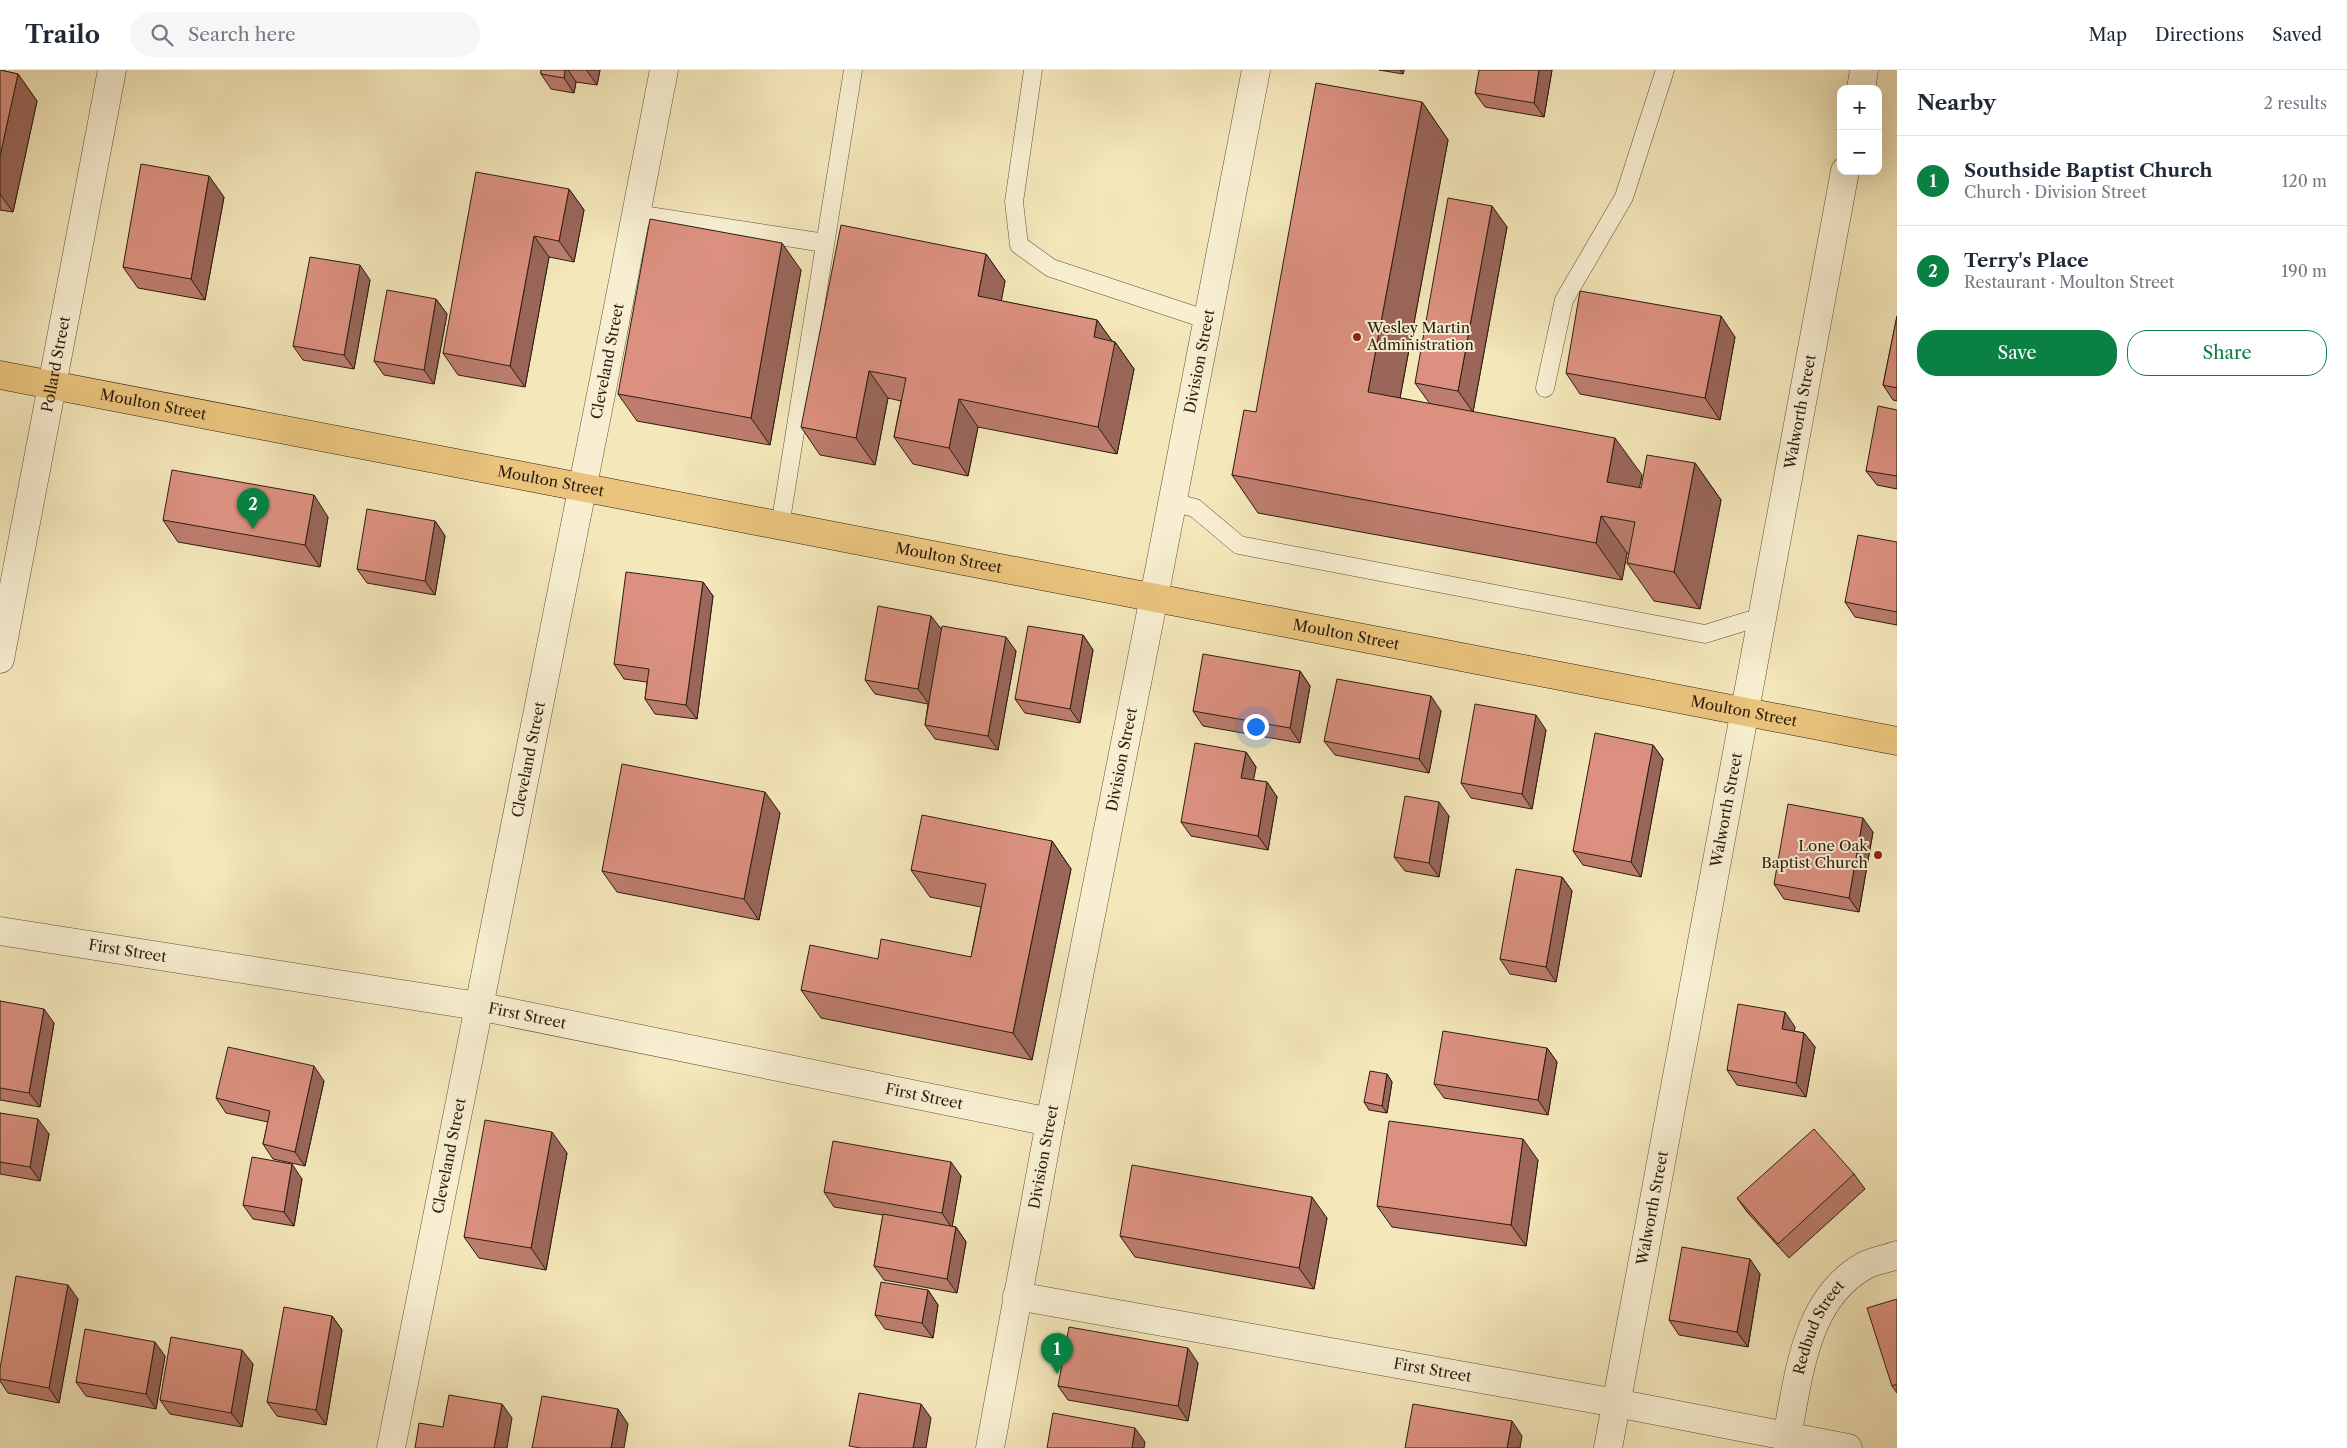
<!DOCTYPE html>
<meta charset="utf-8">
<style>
:root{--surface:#fff;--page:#f6f6f7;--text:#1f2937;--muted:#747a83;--line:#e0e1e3;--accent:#0b8043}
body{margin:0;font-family:"Libre Caslon Text",serif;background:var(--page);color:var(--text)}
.controls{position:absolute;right:15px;top:15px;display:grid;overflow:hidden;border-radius:10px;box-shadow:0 5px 20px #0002}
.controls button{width:45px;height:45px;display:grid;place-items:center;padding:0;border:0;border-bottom:1px solid var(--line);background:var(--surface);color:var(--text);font:25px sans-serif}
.you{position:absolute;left:1255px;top:656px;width:18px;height:18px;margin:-12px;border:4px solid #fff;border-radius:50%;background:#1a73e8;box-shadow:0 0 0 8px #1a73e833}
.badge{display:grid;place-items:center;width:32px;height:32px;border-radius:50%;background:var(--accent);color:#fff;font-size:16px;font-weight:700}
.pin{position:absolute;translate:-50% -41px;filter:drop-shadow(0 1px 2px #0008)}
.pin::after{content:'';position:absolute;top:26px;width:18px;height:15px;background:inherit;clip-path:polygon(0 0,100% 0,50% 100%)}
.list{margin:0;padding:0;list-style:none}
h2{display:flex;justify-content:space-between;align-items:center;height:65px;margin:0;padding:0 20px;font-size:21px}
h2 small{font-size:16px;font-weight:400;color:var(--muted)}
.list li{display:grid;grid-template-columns:32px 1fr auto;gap:15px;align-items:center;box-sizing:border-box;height:90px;padding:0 20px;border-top:1px solid var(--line)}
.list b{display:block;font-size:19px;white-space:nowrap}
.list p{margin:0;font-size:16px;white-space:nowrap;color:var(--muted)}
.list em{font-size:16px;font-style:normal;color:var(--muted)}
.actions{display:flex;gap:10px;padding:15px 20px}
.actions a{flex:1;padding:11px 0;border:1px solid var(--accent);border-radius:20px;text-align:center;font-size:18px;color:var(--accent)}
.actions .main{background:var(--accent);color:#fff}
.icon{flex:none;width:28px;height:28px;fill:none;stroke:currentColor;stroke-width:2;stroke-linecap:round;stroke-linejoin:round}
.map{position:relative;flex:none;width:1897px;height:1378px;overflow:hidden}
header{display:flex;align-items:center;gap:30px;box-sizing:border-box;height:70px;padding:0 25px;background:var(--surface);border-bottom:1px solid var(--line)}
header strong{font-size:24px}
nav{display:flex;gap:28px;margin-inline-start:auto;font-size:18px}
.search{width:350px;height:45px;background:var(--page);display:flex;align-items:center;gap:12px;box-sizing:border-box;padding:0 18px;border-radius:28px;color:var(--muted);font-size:19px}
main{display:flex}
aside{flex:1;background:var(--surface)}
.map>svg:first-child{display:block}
</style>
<header>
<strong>Trailo</strong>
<div class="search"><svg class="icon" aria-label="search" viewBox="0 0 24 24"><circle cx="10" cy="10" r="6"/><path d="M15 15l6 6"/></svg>Search here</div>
<nav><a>Map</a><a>Directions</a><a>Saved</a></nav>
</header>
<main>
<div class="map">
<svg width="1897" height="1378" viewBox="0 0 1897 1378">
<rect width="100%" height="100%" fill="#f4e7ba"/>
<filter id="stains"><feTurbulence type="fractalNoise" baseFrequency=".004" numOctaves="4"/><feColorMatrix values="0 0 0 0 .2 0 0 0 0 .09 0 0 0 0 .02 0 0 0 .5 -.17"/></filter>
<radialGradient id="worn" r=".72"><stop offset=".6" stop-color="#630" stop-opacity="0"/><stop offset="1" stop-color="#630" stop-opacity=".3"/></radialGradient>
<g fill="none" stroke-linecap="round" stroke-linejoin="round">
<defs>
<g id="service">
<path d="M1033,0L1014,132L1019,175L1051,198L1208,250"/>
<path d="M636,144L825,173"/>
<path d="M1545,318L1564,230L1624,127L1665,0"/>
<path d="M1172,432L1195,438L1239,475L1705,564L1747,551L1762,553"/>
<path d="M780,456L853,0"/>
</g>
<g id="minor">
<path d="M1861,19L1864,0"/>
<path id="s1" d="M1154,527L1256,0"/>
<path id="s2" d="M0,589L112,0"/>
<path id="s3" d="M0,861L478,936L1050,1052"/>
<path id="s4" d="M1017,1226L1616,1333L1848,1378"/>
<path id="s5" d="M1787,1366C1799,1306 1805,1229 1864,1196C1873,1191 1887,1189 1897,1185"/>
<path id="s6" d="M391,1378C482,919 576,460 664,0"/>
<path id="s7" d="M1608,1378L1845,101"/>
</g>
<g id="tertiary">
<path id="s8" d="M990,1378L1050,1052L1154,527"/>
</g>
<g id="primary">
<path id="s9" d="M0,305L1897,671"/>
</g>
</defs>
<use href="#service" stroke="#5d503b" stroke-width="19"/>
<use href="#minor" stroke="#5d503b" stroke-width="29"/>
<use href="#tertiary" stroke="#5d503b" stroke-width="29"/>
<use href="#primary" stroke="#2b1d11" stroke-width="29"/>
<use href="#service" stroke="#f8efd2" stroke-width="18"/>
<use href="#minor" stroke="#f8efd2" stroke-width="28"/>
<use href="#tertiary" stroke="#f8efd2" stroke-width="28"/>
<use href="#primary" stroke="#eac47d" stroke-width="28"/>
</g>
<g fill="#bd7d6e" stroke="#2b1d11">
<path d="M0,0L18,4L37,31L13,142L0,140Z"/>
<path d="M541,0H600L597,15L576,12L574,23L551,19L541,4Z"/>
<path d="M1379,0H1404L1403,4Z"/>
<path d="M1552,0L1544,47L1485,37L1475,23Z"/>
<path d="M1422,32L1448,70L1400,328L1430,334L1415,313L1507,157L1473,342L1642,405L1639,418H1641L1695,393L1721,430L1700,539L1654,531L1627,493L1629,484L1627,483L1622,510L1258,443L1232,405L1256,342Z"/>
<path d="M569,119L584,140L574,192L549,187L525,317L458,305L443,283Z"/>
<path d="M224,127L205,230L138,218L123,197Z"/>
<path d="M986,184L1005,211L1001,231L1097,250L1112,271L1115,272L1134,299L1117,384L978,357L968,406L913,394L894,367L901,331L888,328L875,395L820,385L801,357Z"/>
<path d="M801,200L770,375L637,351L618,324Z"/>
<path d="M370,210L354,299L303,290L293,276Z"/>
<path d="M436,229L447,244L434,314L384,305L374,291Z"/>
<path d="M1897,246V331L1893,330L1883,315Z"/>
<path d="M1735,267L1720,350L1580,324L1566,303Z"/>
<path d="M1897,340V419L1877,415L1866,401Z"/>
<path d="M328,447L320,497L178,472L163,450Z"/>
<path d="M435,451L445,466L435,525L367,513L357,499Z"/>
<path d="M1897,472V555L1855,547L1845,532Z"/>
<path d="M703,512L713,526L697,649L655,644L645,629L647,612L624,609L614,594Z"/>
<path d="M931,546L941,560L1016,581L998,680L935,669L925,655L928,634L875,624L865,610Z"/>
<path d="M1083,565L1093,580L1080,653L1025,643L1015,629Z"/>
<path d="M1300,601L1310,616L1300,673L1203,656L1193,641Z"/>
<path d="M1441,641L1429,703L1335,685L1324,671Z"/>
<path d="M1546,660L1532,739L1471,728L1461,713Z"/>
<path d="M1653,675L1663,689L1641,807L1583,795L1573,781Z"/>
<path d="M1246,682L1256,697L1253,710L1267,712L1277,727L1268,780L1191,766L1181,752Z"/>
<path d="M780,743L759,850L617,822L602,801Z"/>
<path d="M1449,746L1439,807L1405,801L1394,787Z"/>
<path d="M1873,762L1859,842L1784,829L1774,814Z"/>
<path d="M1052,771L1071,799L1032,990L821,948L801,920L878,889L971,887L981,837L930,827L911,800Z"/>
<path d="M1562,807L1572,821L1556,912L1510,904L1500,889Z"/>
<path d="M0,931L54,953L40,1037L0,1030Z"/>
<path d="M1795,957L1794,961L1804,963L1815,977L1806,1027L1737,1015L1727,1000Z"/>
<path d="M1547,978L1557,992L1548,1045L1444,1028L1434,1014Z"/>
<path d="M1387,1004L1392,1012L1387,1043L1369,1040L1364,1032Z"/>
<path d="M324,1011L305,1096L273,1089L263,1074L268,1052L226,1043L216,1028Z"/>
<path d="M0,1043L49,1064L40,1111L0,1104Z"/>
<path d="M567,1083L546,1200L479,1188L464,1167Z"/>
<path d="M1538,1090L1526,1176L1392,1157L1377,1136Z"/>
<path d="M1854,1104L1865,1119L1789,1188L1747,1142L1737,1128Z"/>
<path d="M961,1106L952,1156L956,1157L966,1172L957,1223L884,1210L874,1196L883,1145L834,1137L824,1122Z"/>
<path d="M302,1109L294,1156L253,1149L243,1135Z"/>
<path d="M1327,1148L1314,1219L1135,1187L1120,1166Z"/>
<path d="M1760,1204L1748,1277L1679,1265L1669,1250Z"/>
<path d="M928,1220L938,1235L933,1268L885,1259L875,1245Z"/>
<path d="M78,1229L59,1333L8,1323L0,1311V1299Z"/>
<path d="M1897,1229V1323L1892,1316Z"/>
<path d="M332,1246L342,1260L326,1355L277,1346L267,1332Z"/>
<path d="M165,1286L156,1339L86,1326L76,1312Z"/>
<path d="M1198,1293L1188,1351L1068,1330L1058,1316Z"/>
<path d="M253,1294L242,1357L170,1344L160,1330Z"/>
</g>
<g fill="#9a665a" stroke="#2b1d11">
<path d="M565,0H568L576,12L574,23L564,8Z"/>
<path d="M587,0H600L597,15L587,1Z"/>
<path d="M1400,0H1404L1403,4Z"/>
<path d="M1539,0H1552L1544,47L1534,33Z"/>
<path d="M18,4L37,31L13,142L0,124V86Z"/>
<path d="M1422,32L1448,70L1394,360L1368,322Z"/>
<path d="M209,106L224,127L205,230L191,209Z"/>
<path d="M569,119L584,140L574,192L559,171Z"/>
<path d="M1492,136L1507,157L1473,342L1458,321Z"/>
<path d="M534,166L549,187L525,317L510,296Z"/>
<path d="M782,173L801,200L770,375L751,348Z"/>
<path d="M986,184L1005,211L997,254L978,226Z"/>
<path d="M360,195L370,210L354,299L344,285Z"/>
<path d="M436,229L447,244L434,314L424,300Z"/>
<path d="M1721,246L1735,267L1720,350L1705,328Z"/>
<path d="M1097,250L1115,275V272L1134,299L1117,384L1098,357L1094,267Z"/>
<path d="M869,301L888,328L875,395L856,368Z"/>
<path d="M959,329L978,357L968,406L949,378Z"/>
<path d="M1615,368L1642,405L1633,449L1607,412Z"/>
<path d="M1695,393L1721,430L1700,539L1674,502Z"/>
<path d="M314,425L328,447L320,497L305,475Z"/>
<path d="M1601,446L1627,483L1622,510L1596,473Z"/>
<path d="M435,451L445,466L435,525L425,511Z"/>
<path d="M703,512L713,526L697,649L686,635Z"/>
<path d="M931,546L942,560L929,634L918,619Z"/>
<path d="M1083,565L1093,580L1080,653L1070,639Z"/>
<path d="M1006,567L1016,581L998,680L988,666Z"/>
<path d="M1300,601L1310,616L1300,673L1290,658Z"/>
<path d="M1431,626L1441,641L1429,703L1419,689Z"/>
<path d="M1536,645L1546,660L1532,739L1522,724Z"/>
<path d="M1653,675L1663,689L1641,807L1631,792Z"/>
<path d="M1246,682L1256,697L1251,722L1241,708Z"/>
<path d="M1267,712L1277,727L1268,780L1258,766Z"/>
<path d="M765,722L780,743L759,850L744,829Z"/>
<path d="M1439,732L1449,746L1439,807L1429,793Z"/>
<path d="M1863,748L1873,762L1859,842L1849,828Z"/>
<path d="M1052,771L1071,799L1032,990L1013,963Z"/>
<path d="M1562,807L1572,821L1556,912L1546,897Z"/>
<path d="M44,939L54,953L40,1037L29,1023Z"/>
<path d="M1785,942L1795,957L1792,973L1782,959Z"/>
<path d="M1804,963L1815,977L1806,1027L1796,1013Z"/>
<path d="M1547,978L1557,992L1548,1045L1538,1030Z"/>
<path d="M314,996L324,1011L305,1096L295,1082Z"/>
<path d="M1387,1004L1392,1012L1387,1043L1382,1036Z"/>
<path d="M38,1049L49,1064L40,1111L30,1097Z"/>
<path d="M552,1062L567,1083L546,1200L531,1178Z"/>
<path d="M1523,1069L1538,1090L1526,1176L1511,1155Z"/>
<path d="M951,1092L961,1106L952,1158L942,1143Z"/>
<path d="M292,1094L302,1109L294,1156L284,1142Z"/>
<path d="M1312,1127L1327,1148L1314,1219L1299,1198Z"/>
<path d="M956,1157L966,1172L957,1223L947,1209Z"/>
<path d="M1750,1189L1760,1204L1748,1277L1737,1262Z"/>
<path d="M68,1215L78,1229L59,1333L49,1318Z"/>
<path d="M928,1220L938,1235L933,1268L922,1253Z"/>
<path d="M332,1246L342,1260L326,1355L316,1340Z"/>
<path d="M155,1272L165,1286L156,1339L146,1324Z"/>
<path d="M1188,1278L1198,1293L1188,1351L1178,1336Z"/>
<path d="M242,1280L253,1294L242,1357L231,1343Z"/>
<path d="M502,1334L512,1348L507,1378H494Z"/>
<path d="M921,1334L931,1348L926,1378H913Z"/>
<path d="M618,1339L628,1354L624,1378H611Z"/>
<path d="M1512,1351L1522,1366L1520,1378H1507Z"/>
<path d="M1135,1358L1145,1372L1144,1378H1132Z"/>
</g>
<g fill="#dc9180" stroke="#2b1d11">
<path d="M0,0L18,4L0,86Z"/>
<path d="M541,0H565L564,8L541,4Z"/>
<path d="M1479,0H1539L1534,33L1475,23Z"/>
<path d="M1316,13L1422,32L1368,322L1615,368L1607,412L1641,418L1647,385L1695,393L1674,502L1627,493L1635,452L1601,446L1596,473L1232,405L1244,340L1256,342Z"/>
<path d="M141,94L209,106L191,209L123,197Z"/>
<path d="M476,102L569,119L559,171L534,166L510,296L443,283Z"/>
<path d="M1448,128L1492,136L1458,321L1415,313Z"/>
<path d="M650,149L782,173L751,348L618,324Z"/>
<path d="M841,155L986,184L978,226L1097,250L1094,267L1115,272L1098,357L959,329L949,378L894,367L906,308L869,301L856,368L801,357Z"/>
<path d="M310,187L360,195L344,285L293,276Z"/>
<path d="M387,220L436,229L424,300L374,291Z"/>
<path d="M1580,221L1721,246L1705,328L1566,303Z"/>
<path d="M1897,246V318L1883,315Z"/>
<path d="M1878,336L1897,340V406L1866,401Z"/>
<path d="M172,400L314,425L305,475L163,450Z"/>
<path d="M367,439L435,451L425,511L357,499Z"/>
<path d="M1858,465L1897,472V542L1845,532Z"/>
<path d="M626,502L703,512L686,635L645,629L649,599L614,594Z"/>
<path d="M878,536L931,546L918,619L865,610Z"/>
<path d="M942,556L1006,567L988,666L925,655Z"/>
<path d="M1028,556L1083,565L1070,639L1015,629Z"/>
<path d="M1203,584L1300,601L1290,658L1193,641Z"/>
<path d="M1337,609L1431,626L1419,689L1324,671Z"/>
<path d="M1475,634L1536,645L1522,724L1461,713Z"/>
<path d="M1595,663L1653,675L1631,792L1573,781Z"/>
<path d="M1195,673L1246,682L1241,708L1267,712L1258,766L1181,752Z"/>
<path d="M622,694L765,722L744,829L602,801Z"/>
<path d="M1405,726L1439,732L1429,793L1394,787Z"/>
<path d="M1788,734L1863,748L1849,828L1774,814Z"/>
<path d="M922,745L1052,771L1013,963L801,920L810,875L878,889L881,869L971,887L986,814L911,800Z"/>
<path d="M1516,799L1562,807L1546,897L1500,889Z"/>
<path d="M0,931L44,939L29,1023L0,1018Z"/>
<path d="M1738,934L1785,942L1782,959L1804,963L1796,1013L1727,1000Z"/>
<path d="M1443,961L1547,978L1538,1030L1434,1014Z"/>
<path d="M228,977L314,996L295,1082L263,1074L270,1041L216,1028Z"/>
<path d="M1370,1001L1387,1004L1382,1036L1364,1032Z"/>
<path d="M0,1043L38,1049L30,1097L0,1092Z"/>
<path d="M485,1050L552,1062L531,1178L464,1167Z"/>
<path d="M1389,1051L1523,1069L1511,1155L1377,1136Z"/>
<path d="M1814,1059L1854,1104L1778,1174L1737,1128Z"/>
<path d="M833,1071L951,1092L942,1143L824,1122Z"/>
<path d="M252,1087L292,1094L284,1142L243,1135Z"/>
<path d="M1132,1095L1312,1127L1299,1198L1120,1166Z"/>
<path d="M883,1144L956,1157L947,1209L874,1196Z"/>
<path d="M1682,1177L1750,1189L1737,1262L1669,1250Z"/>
<path d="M16,1206L68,1215L49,1318L0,1309V1299Z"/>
<path d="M881,1212L928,1220L922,1253L875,1245Z"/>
<path d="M1897,1229V1314L1892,1316L1867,1238Z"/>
<path d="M284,1237L332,1246L316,1340L267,1332Z"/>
<path d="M1069,1257L1188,1278L1178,1336L1058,1316Z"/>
<path d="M85,1259L155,1272L146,1324L76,1312Z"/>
<path d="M171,1267L242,1280L231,1343L160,1330Z"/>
<path d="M859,1323L921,1334L913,1378H861L849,1376Z"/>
<path d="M449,1325L502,1334L494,1378H415L419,1353L443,1357Z"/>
<path d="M542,1326L618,1339L611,1378H532Z"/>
<path d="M1413,1334L1512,1351L1507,1378H1405Z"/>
<path d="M1053,1343L1135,1358L1132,1378H1047Z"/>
</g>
<g fill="#8f2418" stroke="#f8efd2" stroke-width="2">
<circle cx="1357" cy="267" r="5"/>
<circle cx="1878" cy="785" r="5"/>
</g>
<g text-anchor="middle" stroke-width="4" stroke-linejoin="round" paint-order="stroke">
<g font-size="15" fill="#2b1d11" stroke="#f8efd2" text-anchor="start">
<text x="1367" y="263">Wesley Martin<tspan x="1367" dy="17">Administration</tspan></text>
<text x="1868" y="781" text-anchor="end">Lone Oak<tspan x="1868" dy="17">Baptist Church</tspan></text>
</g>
<g font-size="15" fill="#2b1d11" stroke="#f8efd2">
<text dy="5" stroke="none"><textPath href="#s1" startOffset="240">Division Street</textPath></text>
<text dy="5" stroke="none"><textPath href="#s6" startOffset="1108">Cleveland Street</textPath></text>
<text dy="5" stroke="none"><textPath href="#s2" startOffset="300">Pollard Street</textPath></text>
<text dy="5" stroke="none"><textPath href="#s9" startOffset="156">Moulton Street</textPath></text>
<text dy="5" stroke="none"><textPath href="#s7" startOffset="1054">Walworth Street</textPath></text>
<text dy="5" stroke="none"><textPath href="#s9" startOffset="561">Moulton Street</textPath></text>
<text dy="5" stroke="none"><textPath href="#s9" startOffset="966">Moulton Street</textPath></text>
<text dy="5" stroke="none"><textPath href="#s9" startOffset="1371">Moulton Street</textPath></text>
<text dy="5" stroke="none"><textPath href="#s9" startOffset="1776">Moulton Street</textPath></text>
<text dy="5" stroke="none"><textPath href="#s6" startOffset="702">Cleveland Street</textPath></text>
<text dy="5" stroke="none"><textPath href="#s8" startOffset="701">Division Street</textPath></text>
<text dy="5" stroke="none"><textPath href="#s7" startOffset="649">Walworth Street</textPath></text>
<text dy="5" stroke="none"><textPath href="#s3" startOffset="129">First Street</textPath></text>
<text dy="5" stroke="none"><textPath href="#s3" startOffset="534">First Street</textPath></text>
<text dy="5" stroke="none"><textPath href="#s3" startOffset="939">First Street</textPath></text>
<text dy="5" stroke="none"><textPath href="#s6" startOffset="298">Cleveland Street</textPath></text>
<text dy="5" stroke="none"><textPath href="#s8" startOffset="296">Division Street</textPath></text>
<text dy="5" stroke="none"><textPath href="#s7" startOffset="244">Walworth Street</textPath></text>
<text dy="5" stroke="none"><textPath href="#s5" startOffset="114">Redbud Street</textPath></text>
<text dy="5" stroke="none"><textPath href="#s4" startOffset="422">First Street</textPath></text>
</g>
</g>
<rect width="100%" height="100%" filter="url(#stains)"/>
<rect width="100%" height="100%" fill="url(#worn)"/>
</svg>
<div class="controls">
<button>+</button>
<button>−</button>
</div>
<div class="you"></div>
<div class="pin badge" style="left:1057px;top:1304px">1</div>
<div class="pin badge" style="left:253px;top:459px">2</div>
</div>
<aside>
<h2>Nearby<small>2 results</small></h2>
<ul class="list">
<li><span class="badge">1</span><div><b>Southside Baptist Church</b><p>Church · Division Street</p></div><em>120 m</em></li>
<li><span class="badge">2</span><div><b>Terry's Place</b><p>Restaurant · Moulton Street</p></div><em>190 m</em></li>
</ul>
<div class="actions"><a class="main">Save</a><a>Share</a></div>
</aside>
</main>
